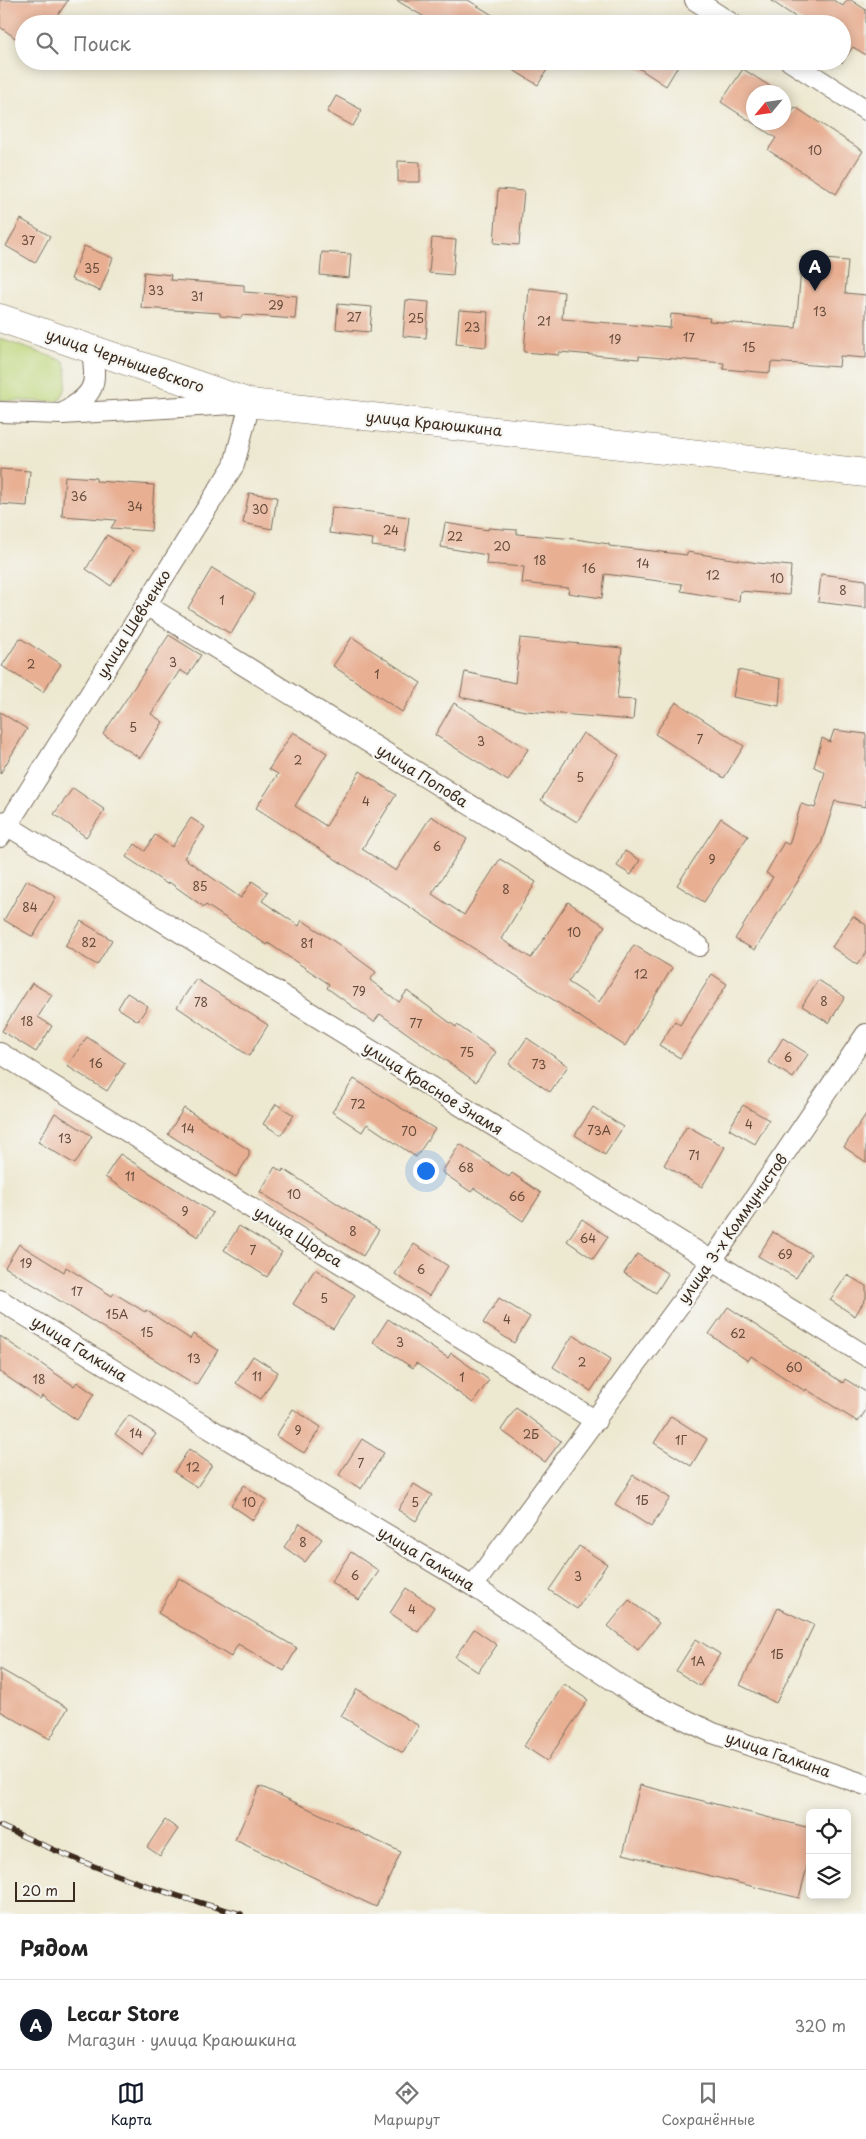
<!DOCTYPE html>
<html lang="ru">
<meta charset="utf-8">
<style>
:root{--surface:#fff;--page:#f6f6f6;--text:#222;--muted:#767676;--line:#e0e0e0;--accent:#111827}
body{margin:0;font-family:"Playpen Sans",sans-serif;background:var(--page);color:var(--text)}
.controls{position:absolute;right:15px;bottom:15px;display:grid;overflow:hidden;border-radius:8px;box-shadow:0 2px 12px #0003}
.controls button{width:45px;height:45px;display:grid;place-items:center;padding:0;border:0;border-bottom:1px solid var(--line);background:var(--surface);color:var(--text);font:25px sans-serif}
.compass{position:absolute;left:746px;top:85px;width:45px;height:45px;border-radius:50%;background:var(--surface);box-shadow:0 2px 12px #0003;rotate:241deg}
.scale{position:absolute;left:15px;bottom:12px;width:60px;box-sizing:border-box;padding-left:5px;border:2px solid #3b2a1e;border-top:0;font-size:14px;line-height:18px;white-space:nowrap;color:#3b2a1e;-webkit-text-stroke:4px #f6f6f2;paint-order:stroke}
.you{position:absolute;left:425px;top:1170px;width:18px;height:18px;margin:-12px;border:4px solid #fff;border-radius:50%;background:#1a73e8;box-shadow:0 0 0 8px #1a73e833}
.badge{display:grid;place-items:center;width:32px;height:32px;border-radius:50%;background:var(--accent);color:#fff;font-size:16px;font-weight:700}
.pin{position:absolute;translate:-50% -41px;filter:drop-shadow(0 1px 2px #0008)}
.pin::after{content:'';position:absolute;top:26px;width:18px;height:15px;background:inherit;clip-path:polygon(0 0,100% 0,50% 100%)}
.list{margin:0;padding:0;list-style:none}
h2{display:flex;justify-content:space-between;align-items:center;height:65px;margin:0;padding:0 20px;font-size:21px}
h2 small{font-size:16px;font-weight:400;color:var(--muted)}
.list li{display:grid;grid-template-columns:32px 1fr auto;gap:15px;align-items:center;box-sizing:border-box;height:90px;padding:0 20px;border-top:1px solid var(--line)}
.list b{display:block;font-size:19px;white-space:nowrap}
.list p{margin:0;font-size:16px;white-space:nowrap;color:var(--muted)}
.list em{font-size:16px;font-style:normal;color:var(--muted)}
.icon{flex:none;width:28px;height:28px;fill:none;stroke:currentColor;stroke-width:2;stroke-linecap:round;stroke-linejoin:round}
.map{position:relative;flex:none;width:866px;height:1914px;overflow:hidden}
.search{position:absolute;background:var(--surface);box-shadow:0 2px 12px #0003;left:15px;right:15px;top:15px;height:55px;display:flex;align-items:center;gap:12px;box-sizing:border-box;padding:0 18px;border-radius:28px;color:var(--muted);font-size:19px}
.sheet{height:155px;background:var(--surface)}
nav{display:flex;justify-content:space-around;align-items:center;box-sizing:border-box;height:70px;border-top:1px solid var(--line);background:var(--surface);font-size:14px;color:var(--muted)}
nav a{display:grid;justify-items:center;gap:2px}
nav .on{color:var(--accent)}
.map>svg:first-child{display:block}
</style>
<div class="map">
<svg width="866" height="1914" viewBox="0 0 866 1914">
<rect width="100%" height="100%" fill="#f6f6f2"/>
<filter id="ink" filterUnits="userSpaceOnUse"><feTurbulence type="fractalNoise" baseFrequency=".02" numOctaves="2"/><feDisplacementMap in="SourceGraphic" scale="10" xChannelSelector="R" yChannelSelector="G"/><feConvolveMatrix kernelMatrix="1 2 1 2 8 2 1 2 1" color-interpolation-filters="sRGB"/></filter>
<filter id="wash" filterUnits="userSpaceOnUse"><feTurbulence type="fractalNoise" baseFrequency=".0096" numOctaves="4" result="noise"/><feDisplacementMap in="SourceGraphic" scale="20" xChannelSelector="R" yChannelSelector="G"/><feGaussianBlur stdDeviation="1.12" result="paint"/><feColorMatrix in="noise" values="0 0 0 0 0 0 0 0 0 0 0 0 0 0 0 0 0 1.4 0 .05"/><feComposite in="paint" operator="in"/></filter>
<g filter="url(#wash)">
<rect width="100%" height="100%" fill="#ede8d0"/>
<path fill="#bdd579" stroke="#7c804c" d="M0,339L64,361C69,375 68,392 57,402L0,400Z"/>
<g id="blocks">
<g fill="#e8af93">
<path d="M0,0H68L52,24H24V44L0,27Z"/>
<path d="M396,0H468L507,24H436Z"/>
<path d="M770,0H833L843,6L847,0H851L866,10V55L853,47L842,63V24H806Z"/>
<path d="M498,61H552L538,85Z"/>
<path d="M628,61H681L666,86Z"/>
<path d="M743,69L779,92H754V122H785L795,107L863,151L836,194L768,150L776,138L721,102Z"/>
<path d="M336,96L362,110L353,126L327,112Z"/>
<path d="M398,161L420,162V182H398Z"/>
<path d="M498,189L524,191L519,245L494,243Z"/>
<path d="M21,219L50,236L35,263L6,246Z"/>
<path d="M432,238L456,240L453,275L429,273Z"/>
<path d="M84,246L113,258L100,291L71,279Z"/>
<path d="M322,252L351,254L349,278L320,275Z"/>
<path d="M802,257L848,261L845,293L866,295V358L840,356L839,367L771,362L770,373L723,369L724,363L639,356V359L559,352V355L524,352L529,288L564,292L562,319L670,328L671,314L710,318L709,321L796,328Z"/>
<path d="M144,272L171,275L170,280L244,285V292L297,296L295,319L242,315L241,318L220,316V313L141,308Z"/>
<path d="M406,300L429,302L426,338L403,336Z"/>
<path d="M338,304L372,307L370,332L336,329Z"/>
<path d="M459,310L488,312L486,347L456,344Z"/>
<path d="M0,469L30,471L27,506L0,504Z"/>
<path d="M65,476L96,478V481L154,485L151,531L111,528L116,520L62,516Z"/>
<path d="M249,493L277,497L272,529L243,523Z"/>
<path d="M332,507L409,517L405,550L372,546L373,539L329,533Z"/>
<path d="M445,523L488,530V528L517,530V534L575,539L609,544V546L687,555V552L758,563L791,566L789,595L740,591L739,601L681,591L682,584L605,574L602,598L568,593L569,588L522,583L524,567L486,564L487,555L441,547Z"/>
<path d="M107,535L133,551L111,586L86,569Z"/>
<path d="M212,568L255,594L231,634L188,608Z"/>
<path d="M821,574L866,580V608L818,602Z"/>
<path d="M169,635L201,655L188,675L180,670L151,714L163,722L140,758L103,734Z"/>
<path d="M352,637L421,683L402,712L333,666Z"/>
<path d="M20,638L61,664L43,692L2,666Z"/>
<path d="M520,638L622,648L617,699L635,700L633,720L525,711L460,697L465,672L515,683Z"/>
<path d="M738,670L781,679L779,706L733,697Z"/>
<path d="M676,702L744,746L724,778L655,734Z"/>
<path d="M454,703L528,749L508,781L435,735Z"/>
<path d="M0,712L27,729L0,774Z"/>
<path d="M834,730L866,734V807L835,801L821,844L755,950L735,939L773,877L766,873L784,842L789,845L801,804L815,808L825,772L814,767L822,738L830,742Z"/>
<path d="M293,732L327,753L295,806L326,826L360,771L396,795L362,849L396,871L431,816L467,839L432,894L464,915L500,859L536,882L501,939L531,958L568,902L605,926L568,982L599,1002L634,945L672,968L625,1046L256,808L278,774L269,769Z"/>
<path d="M583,733L619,755L577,822L541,800Z"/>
<path d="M73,788L105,810L86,837L54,814Z"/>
<path d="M191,818L205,827L184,858L241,898L252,881L268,892L262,901L299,926L302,920L338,944L376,972L370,980L399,1002L407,991L456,1027L457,1025L496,1052L476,1082L380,1014L374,1022L327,988L329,984L268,943L267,945L206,905L204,907L169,882L167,884L126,857L135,844L145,851L155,835L172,847Z"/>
<path d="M721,818L748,836L704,902L677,885Z"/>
<path d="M625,851L640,860L631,875L617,866Z"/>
<path d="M27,880L56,897L33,937L4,920Z"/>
<path d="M853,916L866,925V952L857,965L832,947Z"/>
<path d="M81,921L112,940L97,965L65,946Z"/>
<path d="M712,974L727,984L680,1058L659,1045L675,1021L680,1025Z"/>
<path d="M196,979L268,1025L249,1056L177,1007Z"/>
<path d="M818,980L845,997L829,1023L802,1006Z"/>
<path d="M32,983L52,995L38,1017L52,1026L36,1052L2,1031Z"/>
<path d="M127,993L148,1006L138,1021L118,1008Z"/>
<path d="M87,1037L125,1063L107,1091L67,1066Z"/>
<path d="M527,1038L568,1066L550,1092L509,1064Z"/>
<path d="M783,1038L808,1054L793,1078L768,1062Z"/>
<path d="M354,1079L435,1129L416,1157L367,1124L362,1132L332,1112Z"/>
<path d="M276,1104L294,1115L281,1135L263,1124Z"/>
<path d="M743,1105L769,1120L755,1144L729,1129Z"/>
<path d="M593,1107L623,1127L605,1155L575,1135Z"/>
<path d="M184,1108L249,1150V1156L236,1177L168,1134Z"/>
<path d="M55,1113L92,1136L75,1164L38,1142Z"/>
<path d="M866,1114V1162L844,1147Z"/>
<path d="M687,1126L725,1147L702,1187L664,1165Z"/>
<path d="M460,1144L509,1177L512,1173L541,1193L523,1221L474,1188L471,1192L442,1172Z"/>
<path d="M120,1154L213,1213L198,1237L105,1177Z"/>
<path d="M275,1167L282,1172L283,1169L379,1230L363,1256L260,1192Z"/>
<path d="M582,1219L608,1237L593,1259L567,1241Z"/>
<path d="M239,1226L282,1252L267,1277L224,1250Z"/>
<path d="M773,1232L811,1254L796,1278L758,1256Z"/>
<path d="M19,1244L64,1272L66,1267L112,1296L114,1293L145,1312L146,1310L190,1339L193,1334L218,1350L196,1385L5,1267Z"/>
<path d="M414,1244L448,1266L429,1296L395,1274Z"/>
<path d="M637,1254L668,1274L656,1293L624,1273Z"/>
<path d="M315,1269L355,1295L333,1329L293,1304Z"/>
<path d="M847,1275L866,1286V1298L855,1316L830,1300Z"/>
<path d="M499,1298L530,1317L514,1343L483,1323Z"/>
<path d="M728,1307L843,1383L845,1379L866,1392V1410L858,1422L806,1389L805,1391L751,1356L748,1361L709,1334Z"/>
<path d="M388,1319L448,1358L451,1353L489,1380L473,1403L416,1363L413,1368L373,1342Z"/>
<path d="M573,1335L611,1359L591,1391L553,1367Z"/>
<path d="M0,1336L74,1386L77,1382L94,1394L77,1420L42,1396L40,1399L0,1372Z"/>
<path d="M253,1356L278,1372L261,1399L236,1383Z"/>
<path d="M516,1408L561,1441L545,1462L501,1430Z"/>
<path d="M293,1409L321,1427L304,1453L276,1436Z"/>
<path d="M129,1415L156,1434L142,1454L115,1434Z"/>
<path d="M671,1416L707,1439L691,1466L654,1443Z"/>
<path d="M362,1439L384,1453L361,1489L339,1475Z"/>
<path d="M189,1449L212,1465L197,1487L174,1472Z"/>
<path d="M633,1475L670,1498L651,1527L615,1504Z"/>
<path d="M414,1484L432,1495L416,1521L398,1510Z"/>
<path d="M244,1485L266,1500L253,1520L231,1505Z"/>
<path d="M300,1523L322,1539L305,1562L284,1547Z"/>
<path d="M579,1546L607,1564L577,1609L549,1590Z"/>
<path d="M351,1552L379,1571L359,1600L331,1582Z"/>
<path d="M179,1578L297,1648L284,1671L238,1644L231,1657L158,1613Z"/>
<path d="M406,1588L434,1607L418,1632L390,1613Z"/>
<path d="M629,1600L659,1623L638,1650L608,1626Z"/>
<path d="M778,1608L814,1625L776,1703L740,1685Z"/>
<path d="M474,1629L497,1645L478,1672L455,1657Z"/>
<path d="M696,1639L720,1654L700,1686L676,1671Z"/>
<path d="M0,1669L68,1708L50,1739L0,1711Z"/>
<path d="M564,1684L588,1700L547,1761L524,1746Z"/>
<path d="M357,1689L419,1726L403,1753L341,1716Z"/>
<path d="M640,1785L810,1828V1855L799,1898L623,1854Z"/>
<path d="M260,1786L401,1852L376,1907L235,1840Z"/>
<path d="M165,1820L178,1829L160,1856L147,1847Z"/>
</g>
</g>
</g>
<g filter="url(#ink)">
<use href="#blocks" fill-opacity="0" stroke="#796c5c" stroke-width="1"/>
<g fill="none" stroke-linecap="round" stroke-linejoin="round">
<defs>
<g id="minor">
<path d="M695,0L732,24"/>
<path d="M790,61L866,110"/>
<path d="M0,412L62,414L250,403L234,465L0,837"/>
<path d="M62,414C95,393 97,388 92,351"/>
<path d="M146,605L699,946"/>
<path d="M0,821L866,1356"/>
<path d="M0,1053L596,1421"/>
<path d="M0,1300L187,1415L473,1586L633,1694L713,1733L866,1785"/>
<path d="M473,1586L711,1262L866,1034"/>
</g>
<path id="secondary" d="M0,318L250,403L866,473"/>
</defs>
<use href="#minor" stroke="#796c5c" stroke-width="22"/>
<use href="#secondary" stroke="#796c5c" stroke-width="29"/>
<use href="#minor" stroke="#fff" stroke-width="20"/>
<use href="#secondary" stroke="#fff" stroke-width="28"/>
<defs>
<path id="rail" d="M0,1826C81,1863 155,1892 241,1914"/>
</defs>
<use href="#rail" stroke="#3b2a1e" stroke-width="5.5"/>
<use href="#rail" stroke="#f6f6f2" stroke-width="4" stroke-dasharray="11" stroke-linecap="butt"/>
</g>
</g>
<g text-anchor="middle" stroke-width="4.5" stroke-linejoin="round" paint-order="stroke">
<g font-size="12" fill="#664b3b">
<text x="815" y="155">10</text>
<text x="28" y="245">37</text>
<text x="92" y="273">35</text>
<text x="156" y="295">33</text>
<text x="197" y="301">31</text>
<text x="276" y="310">29</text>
<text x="820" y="316">13</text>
<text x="354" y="322">27</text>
<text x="416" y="323">25</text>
<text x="544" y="326">21</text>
<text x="472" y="332">23</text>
<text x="689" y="342">17</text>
<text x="615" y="344">19</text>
<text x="749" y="352">15</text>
<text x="79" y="501">36</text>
<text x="135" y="511">34</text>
<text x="260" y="514">30</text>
<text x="391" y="535">24</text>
<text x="455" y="541">22</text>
<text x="502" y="551">20</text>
<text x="540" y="565">18</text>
<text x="643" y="568">14</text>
<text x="589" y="573">16</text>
<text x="713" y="580">12</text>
<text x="777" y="583">10</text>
<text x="843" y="595">8</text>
<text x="222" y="605">1</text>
<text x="173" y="667">3</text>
<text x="31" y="669">2</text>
<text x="377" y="679">1</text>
<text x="133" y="732">5</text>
<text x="700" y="744">7</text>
<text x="481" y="746">3</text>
<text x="298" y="765">2</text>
<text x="580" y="782">5</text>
<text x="366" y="806">4</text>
<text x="437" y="851">6</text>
<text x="712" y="864">9</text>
<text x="200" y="891">85</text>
<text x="506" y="894">8</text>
<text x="30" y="912">84</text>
<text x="574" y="937">10</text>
<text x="89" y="947">82</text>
<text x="307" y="948">81</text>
<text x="641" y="979">12</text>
<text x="359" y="996">79</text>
<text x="824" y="1006">8</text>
<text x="201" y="1007">78</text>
<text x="27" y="1026">18</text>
<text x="416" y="1028">77</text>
<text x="467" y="1057">75</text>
<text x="788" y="1062">6</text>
<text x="96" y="1068">16</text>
<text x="539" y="1069">73</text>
<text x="358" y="1109">72</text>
<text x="749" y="1129">4</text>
<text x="188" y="1133">14</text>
<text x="599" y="1135">73А</text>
<text x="409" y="1136">70</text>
<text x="65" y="1143">13</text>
<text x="694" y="1160">71</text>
<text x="466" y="1172">68</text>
<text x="130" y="1181">11</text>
<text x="294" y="1199">10</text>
<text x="517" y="1201">66</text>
<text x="185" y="1216">9</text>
<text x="353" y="1236">8</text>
<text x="588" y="1243">64</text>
<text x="253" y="1255">7</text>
<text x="785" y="1259">69</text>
<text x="26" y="1268">19</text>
<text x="421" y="1274">6</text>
<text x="77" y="1296">17</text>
<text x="324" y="1303">5</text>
<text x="117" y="1319">15А</text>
<text x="507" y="1324">4</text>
<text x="147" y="1337">15</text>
<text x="738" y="1338">62</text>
<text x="400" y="1347">3</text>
<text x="194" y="1363">13</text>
<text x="582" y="1367">2</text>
<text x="794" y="1372">60</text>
<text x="257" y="1381">11</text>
<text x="462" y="1382">1</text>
<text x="39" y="1384">18</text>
<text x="298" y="1435">9</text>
<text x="136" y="1438">14</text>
<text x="531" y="1439">2Б</text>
<text x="681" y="1445">1Г</text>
<text x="361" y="1468">7</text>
<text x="193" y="1472">12</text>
<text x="642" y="1505">1Б</text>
<text x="249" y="1507">10</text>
<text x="415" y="1507">5</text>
<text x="303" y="1547">8</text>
<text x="355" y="1580">6</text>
<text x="578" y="1581">3</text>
<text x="412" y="1614">4</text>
<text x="777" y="1659">1Б</text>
<text x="698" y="1666">1А</text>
</g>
<g font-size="15" fill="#3b2a1e" stroke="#f6f6f2">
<text transform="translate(125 361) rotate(19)" y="5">улица Чернышевского</text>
<text transform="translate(434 424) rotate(6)" y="5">улица Краюшкина</text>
<text transform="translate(134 624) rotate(-58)" y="5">улица Шевченко</text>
<text transform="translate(422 776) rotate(32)" y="5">улица Попова</text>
<text transform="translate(433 1089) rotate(32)" y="5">улица Красное Знамя</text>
<text transform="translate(733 1229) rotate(-55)" y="5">улица 3-х Коммунистов</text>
<text transform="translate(298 1237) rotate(32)" y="5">улица Щорса</text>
<text transform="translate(79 1349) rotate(32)" y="5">улица Галкина</text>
<text transform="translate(426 1559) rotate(31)" y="5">улица Галкина</text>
<text transform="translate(778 1755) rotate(19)" y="5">улица Галкина</text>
</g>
</g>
</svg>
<div class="controls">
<button><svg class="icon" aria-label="locate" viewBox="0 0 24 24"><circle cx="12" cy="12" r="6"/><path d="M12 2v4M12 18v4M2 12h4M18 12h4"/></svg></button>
<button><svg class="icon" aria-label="layers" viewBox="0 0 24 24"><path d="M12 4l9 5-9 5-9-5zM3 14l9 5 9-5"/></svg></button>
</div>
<svg class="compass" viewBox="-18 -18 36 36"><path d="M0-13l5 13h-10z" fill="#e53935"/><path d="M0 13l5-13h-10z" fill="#767676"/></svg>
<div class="scale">20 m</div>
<div class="you"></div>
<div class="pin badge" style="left:815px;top:291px">A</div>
<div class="search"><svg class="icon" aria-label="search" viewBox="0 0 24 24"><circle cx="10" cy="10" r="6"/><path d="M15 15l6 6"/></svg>Поиск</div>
</div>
<section class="sheet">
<h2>Рядом<small></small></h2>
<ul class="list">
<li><span class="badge">A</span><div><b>Lecar Store</b><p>Магазин · улица Краюшкина</p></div><em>320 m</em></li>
</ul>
</section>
<nav>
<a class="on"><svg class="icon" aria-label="map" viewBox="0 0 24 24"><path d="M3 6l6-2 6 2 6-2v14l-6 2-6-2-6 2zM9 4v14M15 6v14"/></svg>Карта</a>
<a><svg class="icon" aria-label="directions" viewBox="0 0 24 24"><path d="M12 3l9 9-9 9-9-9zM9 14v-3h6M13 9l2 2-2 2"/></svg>Маршрут</a>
<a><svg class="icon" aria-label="saved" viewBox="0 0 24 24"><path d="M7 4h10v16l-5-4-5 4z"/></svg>Сохранённые</a>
</nav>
